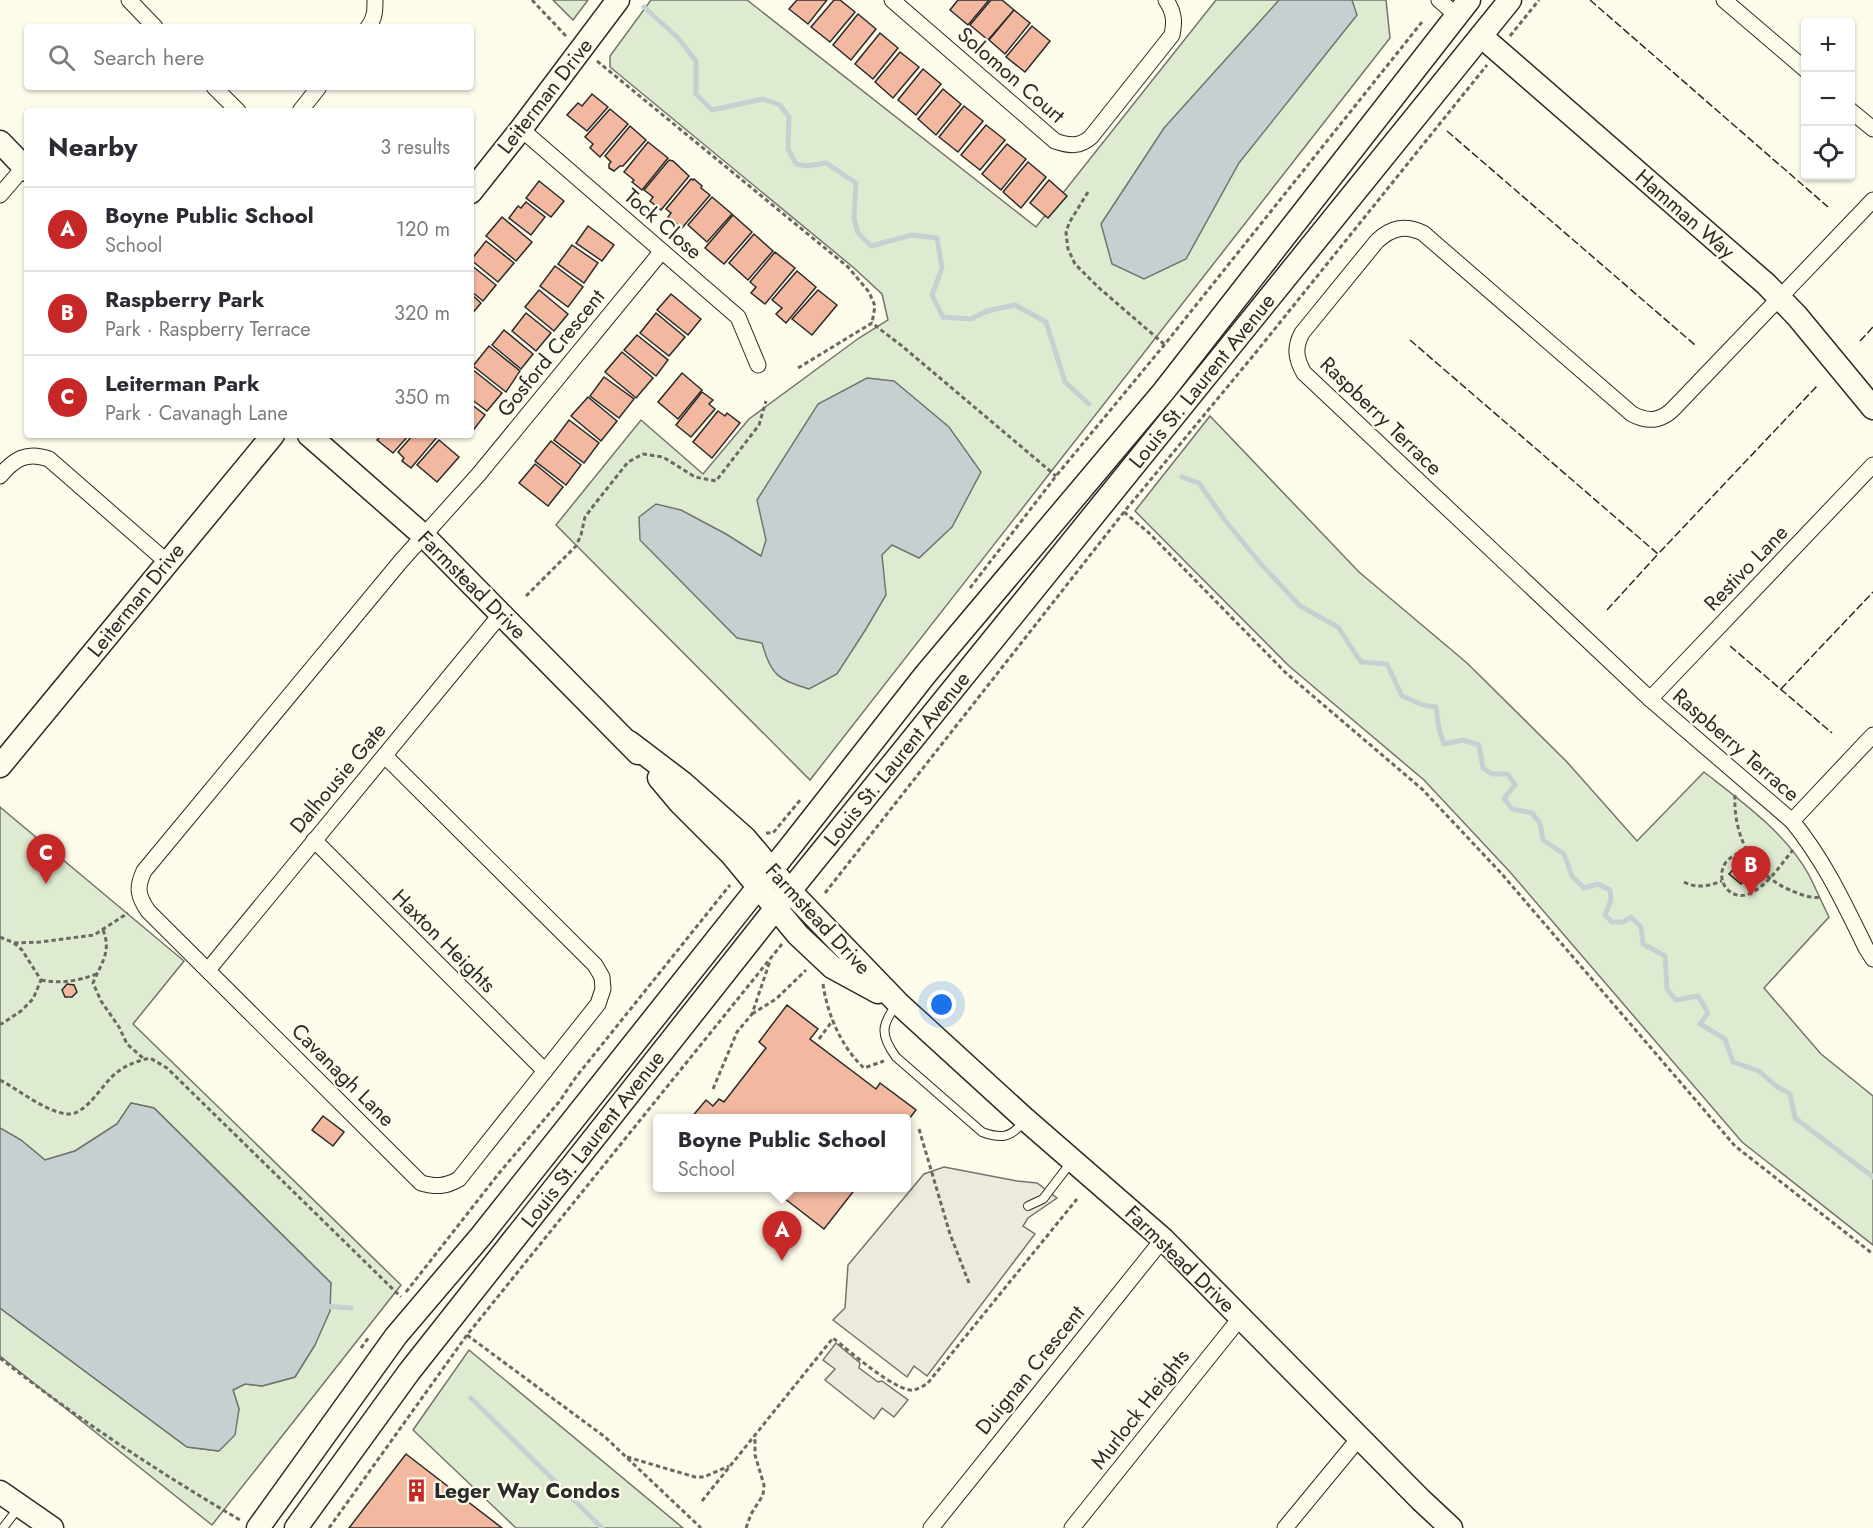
<!DOCTYPE html>
<meta charset="utf-8">
<style>
:root{--surface:#fff;--page:#f7f7f7;--text:#2b2b33;--muted:#7c7c81;--line:#e1e1e2;--accent:#c62828}
body{margin:0;font-family:Jost,sans-serif;background:var(--page);color:var(--text)}
.controls{position:absolute;right:18px;top:18px;display:grid;overflow:hidden;border-radius:6px;box-shadow:0 2px 4px #0004}
.controls button{width:54px;height:54px;display:grid;place-items:center;padding:0;border:0;border-bottom:2px solid var(--line);background:var(--surface);color:var(--text);font:30px sans-serif}
.you{position:absolute;left:942px;top:1005px;width:21px;height:21px;margin:-15px;border:4px solid #fff;border-radius:50%;background:#1a73e8;box-shadow:0 0 0 9px #1a73e833}
.badge{display:grid;place-items:center;width:39px;height:39px;border-radius:50%;background:var(--accent);color:#fff;font-size:20px;font-weight:700}
.pin{position:absolute;translate:-50% -50px;filter:drop-shadow(0 2px 3px #0008)}
.pin::after{content:'';position:absolute;top:32px;width:21px;height:18px;background:inherit;clip-path:polygon(0 0,100% 0,50% 100%)}
.popup{position:absolute;left:653px;top:1114px;width:258px;height:78px;box-sizing:border-box;display:grid;place-content:center;border-radius:6px;background:var(--surface);filter:drop-shadow(0 2px 4px #0005);font-size:20px;white-space:nowrap;color:var(--muted)}
.popup b{font-size:22px;color:var(--text)}
.popup::after{content:'';position:absolute;left:50%;top:100%;margin-left:-12px;border:12px solid transparent;border-top-color:var(--surface)}
.list{margin:0;padding:0;list-style:none}
h2{display:flex;justify-content:space-between;align-items:center;height:78px;margin:0;padding:0 24px;font-size:26px}
h2 small{font-size:20px;font-weight:400;color:var(--muted)}
.list li{display:grid;grid-template-columns:39px 1fr auto;gap:18px;align-items:center;box-sizing:border-box;height:84px;padding:0 24px;border-top:2px solid var(--line)}
.list b{display:block;font-size:22px;white-space:nowrap}
.list p{margin:0;font-size:20px;white-space:nowrap;color:var(--muted)}
.list em{font-size:20px;font-style:normal;color:var(--muted)}
.icon{flex:none;width:33px;height:33px;fill:none;stroke:currentColor;stroke-width:2;stroke-linecap:round;stroke-linejoin:round}
.map{position:relative;flex:none;width:1873px;height:1528px;overflow:hidden}
.search{position:absolute;background:var(--surface);box-shadow:0 2px 4px #0004;left:24px;top:24px;width:450px;height:66px;display:flex;align-items:center;gap:15px;box-sizing:border-box;padding:0 21px;border-radius:6px;color:var(--muted);font-size:22px}
.panel{position:absolute;background:var(--surface);box-shadow:0 2px 4px #0004;left:24px;top:108px;width:450px;height:330px;border-radius:6px}
.map>svg:first-child{display:block}
</style>
<div class="map">
<svg width="1873" height="1528" viewBox="0 0 1873 1528">
<rect width="100%" height="100%" fill="#fdfbea"/>
<g fill="#deebd1" stroke="#74746e" stroke-width="1.5">
<path d="M553,0H588L573,20Z"/>
<path d="M651,0H747L1036,227L1216,0H1386L1390,38L810,780L556,525L641,420L703,474L749,419L859,338L888,320L882,294L854,268L610,67V56Z"/>
<path d="M1210,416L1359,572L1467,663L1567,762L1637,841L1704,772C1741,801 1786,833 1809,875C1816,889 1822,903 1829,917L1764,988L1821,1054L1873,1096V1245L1742,1142L1510,872L1424,780L1289,666L1135,511Z"/>
<path d="M0,807L184,961L133,1024L401,1285L212,1525L0,1356V1308L187,1447L218,1451L239,1409L233,1390L245,1384L262,1386L295,1377L315,1345L331,1283L154,1108L131,1103L117,1124L75,1151L45,1160L21,1140L0,1128Z"/>
<path d="M469,1350L683,1528H516L413,1430Z"/>
</g>
<g fill="#eceadb" stroke="#74746e" stroke-width="1.5">
<path d="M944,1167L1017,1181L1037,1183L1057,1198L1028,1218L1023,1226L1035,1234L927,1376L914,1366L907,1377L833,1320L845,1308L848,1265L924,1174Z"/>
<path d="M836,1343L860,1363L859,1368L878,1382L882,1381L908,1400L894,1417L882,1408L874,1419L825,1380L835,1369L823,1360Z"/>
</g>
<g fill="#c7d0d0" stroke="#74746e" stroke-width="1.5">
<path d="M1279,0H1352L1357,15L1239,163L1186,259L1144,279L1112,264L1101,224L1164,128Z"/>
<path d="M867,378L894,381L949,427L981,472L952,527L919,558L892,545L882,555L886,595L866,629L837,674L809,689C778,679 771,676 762,643L737,638L640,540L639,517L656,504L681,510L726,534L761,556L766,540L757,500L818,404Z"/>
<path d="M131,1103L154,1108L331,1283L330,1311L315,1345L295,1377L262,1386L245,1384L233,1390L239,1409L235,1435L219,1451L187,1447L0,1308V1128L21,1140L45,1160L75,1151L117,1124Z"/>
</g>
<g fill="none" stroke-linecap="round" stroke-linejoin="round">
<g stroke="#c7d0d0" stroke-width="5">
<path d="M644,7L678,38L696,61V94L712,110L763,99L780,105L789,117L788,149L796,164L807,166L826,163L856,183L854,219L858,233L871,246L912,235L937,238L942,268L932,295L943,317L971,319L987,311L1015,305L1046,322L1065,382L1089,404"/>
<path d="M1182,477L1199,483L1224,519L1260,563L1300,606L1338,627L1361,662L1387,664L1402,696L1423,705L1436,707L1439,729L1444,744L1463,740L1479,745L1483,768L1492,774H1508L1515,785L1504,798L1512,809L1532,813L1540,823L1543,840L1564,854L1572,876L1584,888L1598,884L1610,890L1611,900L1605,915L1612,922H1623L1631,917L1641,927L1643,944L1665,956L1667,989L1676,1000L1698,996L1708,1013L1700,1024L1725,1039L1733,1062L1759,1071L1776,1086L1790,1094L1795,1118L1873,1177"/>
<path d="M324,1306L351,1308"/>
<path d="M471,1398L602,1528"/>
</g>
</g>
<g fill="#f2b8a0" stroke="#2b2b2b" stroke-width="1.5">
<path d="M797,0H827L808,24L789,9Z"/>
<path d="M834,0H840L855,12L830,42L811,27Z"/>
<path d="M958,0H989L968,25L950,10Z"/>
<path d="M991,0H1002L1014,10L988,40L970,25Z"/>
<path d="M1014,10L1030,23L1005,54L989,40Z"/>
<path d="M858,14L876,29L851,60L833,45Z"/>
<path d="M1032,26L1050,41L1025,72L1006,57Z"/>
<path d="M880,33L898,48L873,79L855,64Z"/>
<path d="M900,52L919,67L893,98L875,82Z"/>
<path d="M923,69L941,84L916,115L898,100Z"/>
<path d="M943,89L961,104L936,135L918,119Z"/>
<path d="M592,94L608,107L587,131L567,115L578,103L582,106Z"/>
<path d="M964,106L983,121L958,152L939,137Z"/>
<path d="M610,109L628,124L600,157L590,148L593,144L585,137Z"/>
<path d="M986,125L1005,140L980,170L961,155Z"/>
<path d="M630,126L646,140L623,166H620L614,171L609,168V164L611,162L605,156Z"/>
<path d="M648,142L668,158L642,190L632,182L634,180L624,172Z"/>
<path d="M1007,144L1026,159L1001,190L982,174Z"/>
<path d="M669,160L673,161L689,176L661,210L650,201L653,197L644,190Z"/>
<path d="M1028,162L1046,177L1021,208L1003,192Z"/>
<path d="M691,179L693,180L694,179L702,186L701,188L710,195L682,228L668,217L671,213L666,209Z"/>
<path d="M1049,180L1067,196L1048,218L1030,203Z"/>
<path d="M539,181L564,201L551,217L526,198Z"/>
<path d="M712,197L732,214L707,242L688,225Z"/>
<path d="M526,202L545,217L531,235L509,218L518,206L521,208Z"/>
<path d="M733,215L752,232L724,264L705,248Z"/>
<path d="M502,217L532,242L516,261L486,236Z"/>
<path d="M588,226L614,245L602,261L576,243Z"/>
<path d="M754,234L773,251L748,280L729,263Z"/>
<path d="M486,241L514,263L498,282L471,260Z"/>
<path d="M572,245L598,263L584,283L558,264Z"/>
<path d="M775,252L795,268L765,304L751,293L756,287L750,282Z"/>
<path d="M471,265L496,285L483,301L471,291Z"/>
<path d="M555,266L583,287L568,307L540,286Z"/>
<path d="M797,271L816,287L786,323L776,314L782,308L772,300Z"/>
<path d="M539,290L568,314L554,331L525,307Z"/>
<path d="M818,290L837,305L812,335L792,319Z"/>
<path d="M471,294L481,303L471,315Z"/>
<path d="M671,294L701,319L688,335L657,310Z"/>
<path d="M526,313L551,333L536,351L512,331Z"/>
<path d="M656,313L685,337L669,356L640,333Z"/>
<path d="M504,330L533,354L521,369L492,345Z"/>
<path d="M637,335L668,360L656,376L624,350Z"/>
<path d="M489,346L520,371L506,392L473,366Z"/>
<path d="M622,352L653,378L636,398L605,372Z"/>
<path d="M472,369L502,393L487,411L471,399Z"/>
<path d="M682,373L702,390L678,419L658,402Z"/>
<path d="M604,377L634,399L619,418L590,396Z"/>
<path d="M702,392L713,400L709,404L715,409L691,437L676,425Z"/>
<path d="M588,397L617,421L601,441L571,416Z"/>
<path d="M471,404L485,415L471,433Z"/>
<path d="M718,411L725,416L727,413L740,423L712,458L693,442Z"/>
<path d="M569,420L599,443L584,463L554,440Z"/>
<path d="M382,435H409L393,453L377,440Z"/>
<path d="M413,435L438,436L411,468L402,461L404,458L398,452Z"/>
<path d="M439,440L459,457L437,482L417,465Z"/>
<path d="M551,441L581,465L566,485L535,461Z"/>
<path d="M535,464L563,487L548,506L519,483Z"/>
<path d="M1740,863L1751,873L1741,884L1729,874Z"/>
<path d="M67,984L74,985L77,992L72,997H65L62,990Z"/>
<path d="M787,1005L818,1029L810,1039L876,1089L880,1083L916,1110L906,1123V1118H691L706,1100L713,1106L719,1099L724,1102L766,1048L759,1042Z"/>
<path d="M323,1116L344,1132L333,1146L312,1130Z"/>
<path d="M771,1188H856L824,1229Z"/>
<path d="M406,1454L502,1528H349Z"/>
</g>
<g fill="none" stroke-linecap="round" stroke-linejoin="round">
<defs>
<g id="lane">
<path d="M897,1004C881,1025 880,1035 896,1057L982,1132C1001,1139 1011,1138 1023,1122"/>
<path d="M1028,1206L1043,1199L1072,1161"/>
<path d="M3,1528L19,1507"/>
</g>
<g id="street">
<path d="M129,0L155,27"/>
<path d="M892,0L1055,141C1069,146 1080,147 1091,137L1172,35C1175,21 1174,12 1166,0"/>
<path d="M1439,0L1457,16"/>
<path d="M1724,0L1806,70"/>
<path d="M368,27C375,19 375,10 375,0"/>
<path d="M214,87L238,111"/>
<path d="M1850,110L1873,129"/>
<path d="M300,111L319,87"/>
<path d="M521,129L738,317L758,365"/>
<path d="M0,195L24,167"/>
<path d="M1873,200L1675,407C1662,421 1649,423 1632,414L1423,233C1405,225 1392,227 1377,241L1302,333C1294,348 1296,359 1304,373L1650,699L1792,821C1824,860 1844,903 1866,948L1873,959"/>
<path d="M0,476C14,459 27,451 49,459L167,562"/>
<path d="M1650,699L1873,465"/>
<path d="M385,756L595,965L602,977L603,989L598,1004L459,1179C445,1187 436,1187 421,1183L148,911C138,896 136,888 144,871L401,561L479,474L662,251"/>
<path d="M1792,821L1873,735"/>
<path d="M314,840L545,1071"/>
<path d="M208,970L501,614"/>
<path d="M931,1528L1163,1239"/>
<path d="M1072,1528L1241,1317"/>
<path d="M1285,1528L1360,1437"/>
</g>
<g id="secondary">
<path d="M1481,36L1766,284L1797,316L1873,408"/>
<path d="M0,142L27,170"/>
<path d="M471,192L521,129L618,0"/>
<path d="M309,435L424,536L638,753"/>
<path d="M629,742L683,783L745,838L790,891L898,1003L1025,1119L1163,1239L1421,1500L1451,1528"/>
<path d="M0,766L273,435"/>
<path d="M659,778L680,803L732,855L798,935L832,967L878,992"/>
<path d="M0,1492L52,1528"/>
<path d="M258,1528L396,1336L481,1236L794,842L925,675L1164,391L1469,0"/>
<path d="M296,1528L409,1372L764,923L1510,0"/>
</g>
</defs>
<use href="#lane" stroke="#2b2b2b" stroke-width="10"/>
<use href="#street" stroke="#2b2b2b" stroke-width="17"/>
<use href="#secondary" stroke="#2b2b2b" stroke-width="25"/>
<g stroke="#6a6964" stroke-width="3" stroke-dasharray="4.5 3" stroke-linecap="butt">
<path d="M532,0L566,36"/>
<path d="M1510,36L1539,0"/>
<path d="M597,61L848,267L869,292L875,306L872,323"/>
<path d="M1088,192L1069,223L1066,233L1068,249L1075,264L1098,287L1164,344"/>
<path d="M798,368L872,323L902,346L1056,476"/>
<path d="M1124,512L1149,533L1286,673L1422,789L1501,873L1735,1146L1873,1254"/>
<path d="M970,588L1056,476L1165,344L1422,22"/>
<path d="M526,596L576,546L581,535L585,517L594,505L628,462L643,454L663,457L695,477L716,481L759,425L766,401"/>
<path d="M1735,795C1733,835 1752,874 1790,890C1799,894 1811,899 1821,897"/>
<path d="M766,833H773L801,799"/>
<path d="M1745,849C1739,853 1731,856 1726,862C1713,881 1732,903 1751,893C1769,884 1781,864 1793,850"/>
<path d="M1684,882C1697,889 1709,886 1722,881"/>
<path d="M825,893L1124,512L1257,351L1487,65"/>
<path d="M103,930C112,952 101,963 93,983L101,1001L119,1027L127,1044L143,1058"/>
<path d="M0,937L14,943L22,950L41,980L33,999L21,1011L3,1023L0,1024"/>
<path d="M14,943L40,942L94,935L128,913"/>
<path d="M41,980C61,984 77,981 97,974"/>
<path d="M823,984C827,1014 842,1048 864,1068L884,1061"/>
<path d="M752,1014L776,999L806,970"/>
<path d="M819,1039L833,1020"/>
<path d="M0,1080C19,1090 46,1112 67,1114C86,1116 102,1084 116,1073C126,1065 137,1061 150,1058L167,1068L401,1297"/>
<path d="M713,1089L737,1032L752,1014L770,961"/>
<path d="M919,1129L950,1234L969,1283"/>
<path d="M406,1292L500,1172L559,1102L576,1077L730,885"/>
<path d="M467,1335L605,1437L701,1528"/>
<path d="M361,1348L369,1337"/>
<path d="M0,1358C76,1418 157,1471 240,1520"/>
<path d="M627,1457L695,1477H704L729,1466"/>
<path d="M702,1501L833,1338C848,1350 897,1393 914,1390C918,1389 923,1386 927,1384L1077,1199"/>
<path d="M329,1528L467,1335L782,944"/>
<path d="M746,1528L751,1514L763,1495L764,1485L755,1455V1437"/>
</g>
<use href="#lane" stroke="#fdfbea" stroke-width="8"/>
<use href="#street" stroke="#fdfbea" stroke-width="15"/>
<use href="#secondary" stroke="#fdfbea" stroke-width="22"/>
<g stroke="#2b2b2b" stroke-width="1.5" stroke-dasharray="8 3" stroke-linecap="butt">
<path d="M1590,0L1828,207"/>
<path d="M1447,131L1695,345"/>
<path d="M1410,340L1658,554L1817,386"/>
<path d="M1860,341L1873,327"/>
<path d="M1607,610L1658,554"/>
<path d="M1730,646L1832,733"/>
<path d="M1781,689L1873,592"/>
</g>
</g>
<defs>
<symbol id="building-bare" viewBox="-9 -9 18 18"><path d="M-4-6H4V6H1V3H-1V6H-4ZM-2.5-4.3h1.7v1.8h-1.7ZM.8-4.3h1.7v1.8H.8ZM-2.5-1h1.7V.8h-1.7ZM.8-1h1.7V.8H.8Z" fill="#c62828" stroke="#fdfbea" stroke-width="2.5" paint-order="stroke"/></symbol>
</defs>
<g fill-rule="evenodd">
<use href="#building-bare" x="400" y="1474" width="33" height="33"/>
</g>
<g text-anchor="middle" stroke-width="4.5" stroke-linejoin="round" paint-order="stroke">
<g font-size="21" fill="#2b2b2b" stroke="#fdfbea">
<text transform="translate(1011 75) rotate(41)" y="7">Solomon Court</text>
<text transform="translate(545 96) rotate(-52)" y="7">Leiterman Drive</text>
<text transform="translate(1685 214) rotate(41)" y="7">Hamman Way</text>
<text transform="translate(663 224) rotate(41)" y="7">Tock Close</text>
<text transform="translate(551 353) rotate(-51)" y="7">Gosford Crescent</text>
<text transform="translate(1202 381) rotate(-51)" y="7">Louis St. Laurent Avenue</text>
<text transform="translate(1381 416) rotate(44)" y="7">Raspberry Terrace</text>
<text transform="translate(1746 568) rotate(-46)" y="7">Restivo Lane</text>
<text transform="translate(472 585) rotate(45)" y="7">Farmstead Drive</text>
<text transform="translate(136 600) rotate(-51)" y="7">Leiterman Drive</text>
<text transform="translate(1736 745) rotate(41)" y="7">Raspberry Terrace</text>
<text transform="translate(897 759) rotate(-51)" y="7">Louis St. Laurent Avenue</text>
<text transform="translate(338 778) rotate(-50)" y="7">Dalhousie Gate</text>
<text transform="translate(818 919) rotate(47)" y="7">Farmstead Drive</text>
<text transform="translate(444 941) rotate(45)" y="7">Haxton Heights</text>
<text transform="translate(343 1075) rotate(45)" y="7">Cavanagh Lane</text>
<text transform="translate(593 1139) rotate(-52)" y="7">Louis St. Laurent Avenue</text>
<text transform="translate(1180 1259) rotate(44)" y="7">Farmstead Drive</text>
<text transform="translate(1030 1370) rotate(-51)" y="7">Duignan Crescent</text>
<text transform="translate(1140 1409) rotate(-52)" y="7">Murlock Heights</text>
</g>
<g font-size="21" font-weight="bold" fill="#2b2b2b" stroke="#fdfbea" text-anchor="start">
<text x="434" y="1498">Leger Way Condos</text>
</g>
</g>
</svg>
<div class="controls">
<button>+</button>
<button>−</button>
<button><svg class="icon" aria-label="locate" viewBox="0 0 24 24"><circle cx="12" cy="12" r="6"/><path d="M12 2v4M12 18v4M2 12h4M18 12h4"/></svg></button>
</div>
<div class="you"></div>
<div class="pin badge" style="left:782px;top:1261px">A</div>
<div class="popup"><b>Boyne Public School</b>School</div>
<div class="pin badge" style="left:1751px;top:896px">B</div>
<div class="pin badge" style="left:46px;top:884px">C</div>
<div class="search"><svg class="icon" aria-label="search" viewBox="0 0 24 24"><circle cx="10" cy="10" r="6"/><path d="M15 15l6 6"/></svg>Search here</div>
<section class="panel">
<h2>Nearby<small>3 results</small></h2>
<ul class="list">
<li><span class="badge">A</span><div><b>Boyne Public School</b><p>School</p></div><em>120 m</em></li>
<li><span class="badge">B</span><div><b>Raspberry Park</b><p>Park · Raspberry Terrace</p></div><em>320 m</em></li>
<li><span class="badge">C</span><div><b>Leiterman Park</b><p>Park · Cavanagh Lane</p></div><em>350 m</em></li>
</ul>
</section>
</div>
